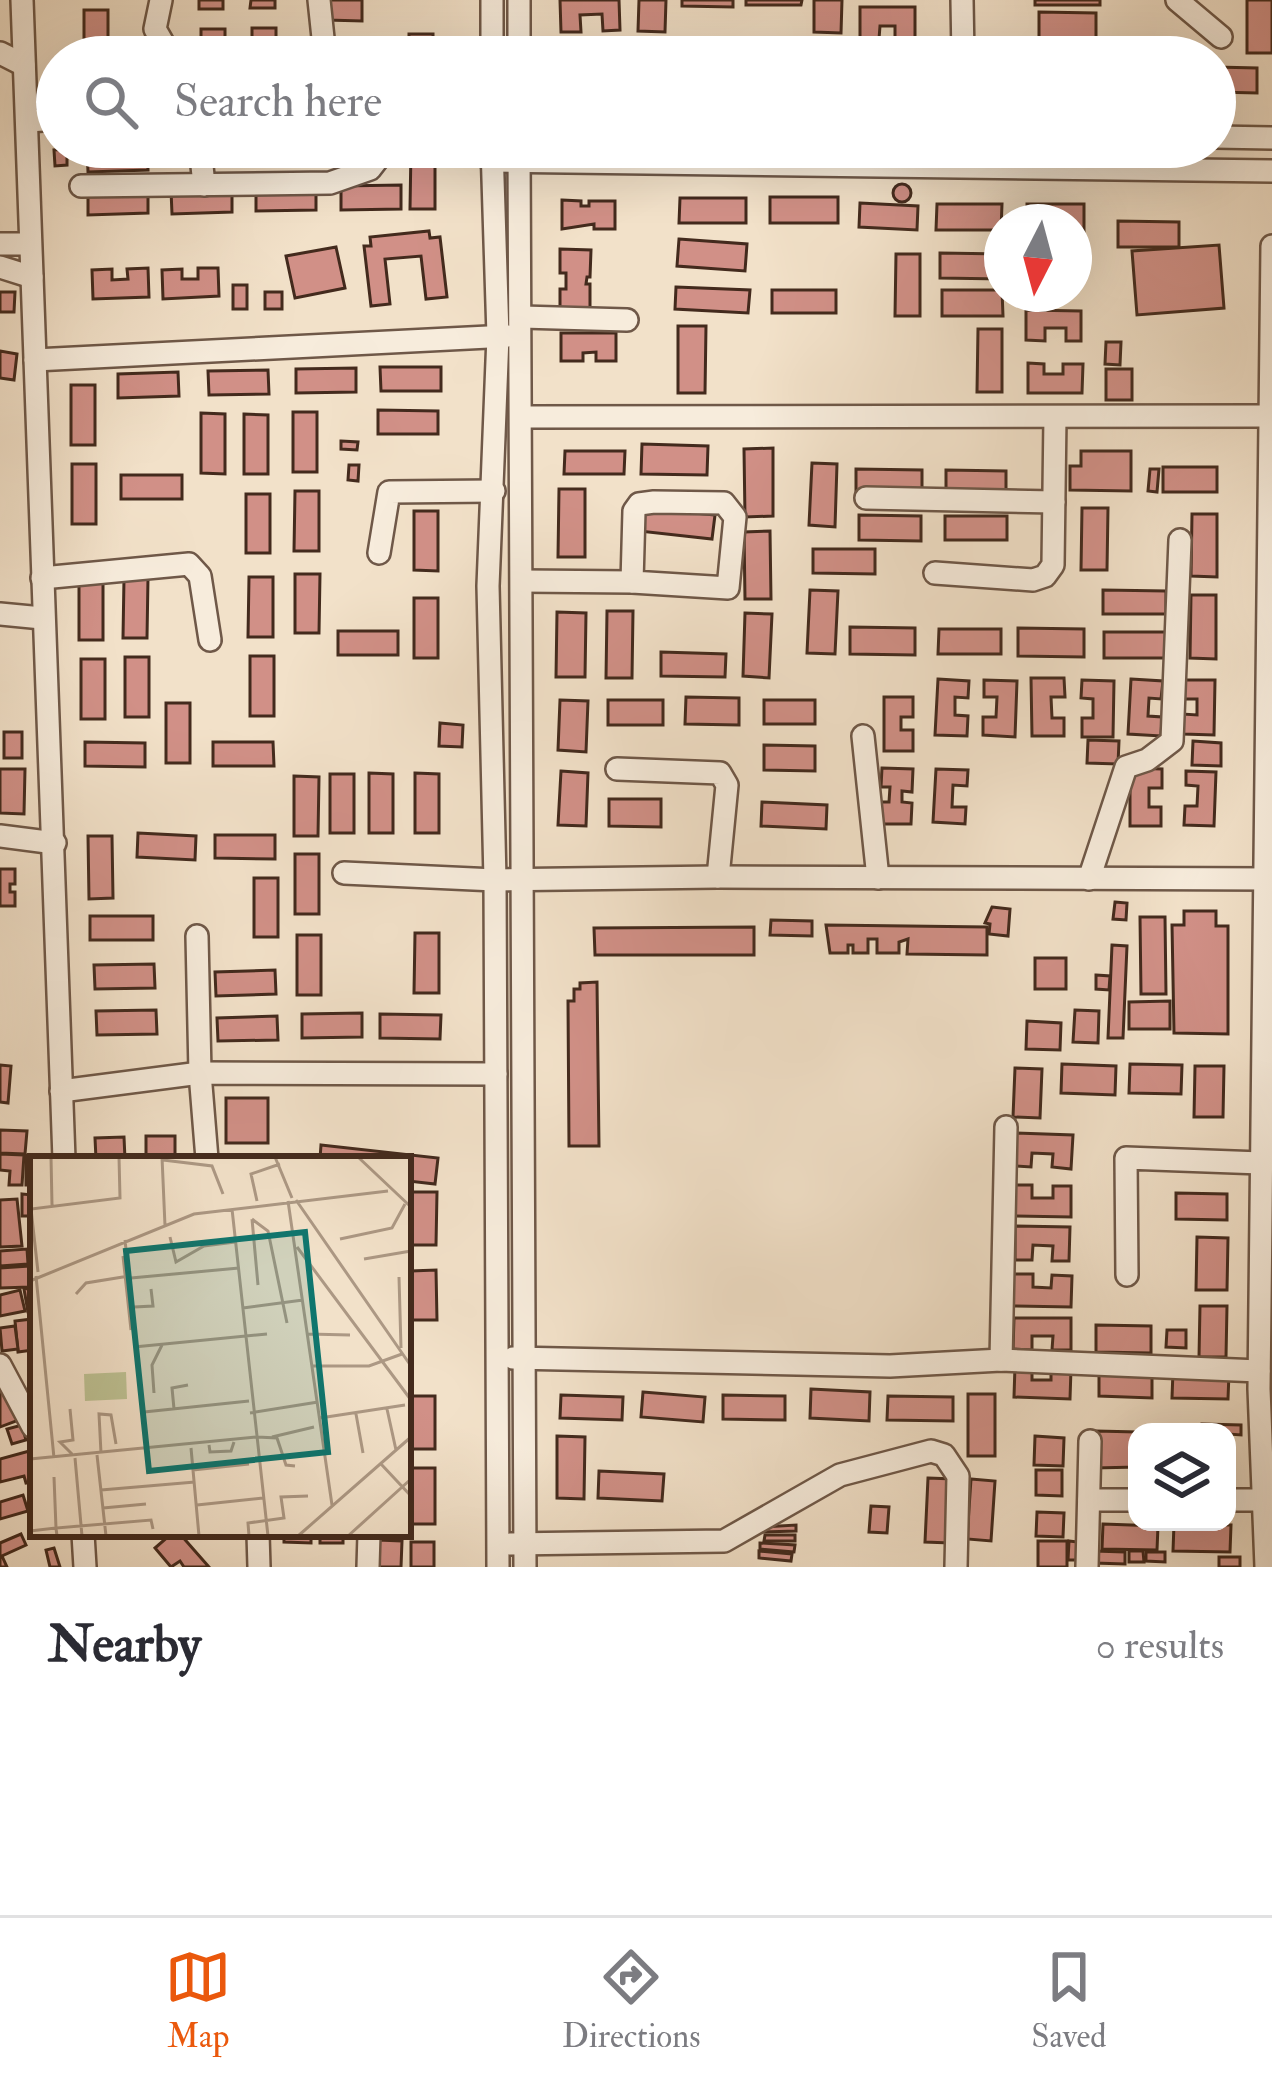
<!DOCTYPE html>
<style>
:root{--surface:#fff;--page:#f2f2f3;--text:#2b2b33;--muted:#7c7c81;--line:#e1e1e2;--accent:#ea580c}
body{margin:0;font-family:"IM FELL Double Pica",serif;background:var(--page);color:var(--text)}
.controls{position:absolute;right:36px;bottom:36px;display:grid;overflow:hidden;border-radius:24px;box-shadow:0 12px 48px #0002}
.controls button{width:108px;height:108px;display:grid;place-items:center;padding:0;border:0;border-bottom:3px solid var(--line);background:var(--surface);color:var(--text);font:60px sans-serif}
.compass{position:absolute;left:984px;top:204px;width:108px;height:108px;border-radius:50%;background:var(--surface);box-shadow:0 12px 48px #0002;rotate:186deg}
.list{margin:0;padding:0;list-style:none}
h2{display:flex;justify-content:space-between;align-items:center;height:156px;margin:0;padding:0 48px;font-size:51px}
h2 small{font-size:39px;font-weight:400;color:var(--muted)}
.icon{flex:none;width:66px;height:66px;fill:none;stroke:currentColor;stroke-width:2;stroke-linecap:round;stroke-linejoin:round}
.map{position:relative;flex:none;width:1272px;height:1567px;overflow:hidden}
.search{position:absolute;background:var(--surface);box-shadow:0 12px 48px #0002;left:36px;right:36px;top:36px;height:132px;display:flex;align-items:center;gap:30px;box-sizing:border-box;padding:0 42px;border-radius:66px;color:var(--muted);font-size:45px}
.sheet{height:348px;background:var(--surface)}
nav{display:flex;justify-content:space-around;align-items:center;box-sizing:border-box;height:168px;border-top:3px solid var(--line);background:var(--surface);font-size:33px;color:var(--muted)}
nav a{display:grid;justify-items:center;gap:6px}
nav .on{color:var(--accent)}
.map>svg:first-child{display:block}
</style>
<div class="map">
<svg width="1272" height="1567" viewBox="0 0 1272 1567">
<rect width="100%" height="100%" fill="#f2e1c9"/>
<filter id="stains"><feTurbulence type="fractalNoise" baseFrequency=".00167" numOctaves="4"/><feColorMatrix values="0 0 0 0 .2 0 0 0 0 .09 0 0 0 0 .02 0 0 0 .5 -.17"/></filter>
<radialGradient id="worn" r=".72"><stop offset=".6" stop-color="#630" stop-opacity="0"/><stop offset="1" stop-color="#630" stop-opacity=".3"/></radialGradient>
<g fill="#d19087" stroke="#432a1d" stroke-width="3">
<rect x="199" y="0" width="24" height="9"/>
<path d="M251,0H275V8H250Z"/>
<path d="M327,0H362V21L327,20Z"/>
<path d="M560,0H619L620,30L603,31L602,14L580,15L581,32H561Z"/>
<path d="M639,0H666L665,32L638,31Z"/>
<path d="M682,0H733V7L682,6Z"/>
<path d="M746,0H802L801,5H746Z"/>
<path d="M814,0H842L841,33L814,32Z"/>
<rect x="1035" y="0" width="65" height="5"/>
<rect x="1247" y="0" width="25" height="53"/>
<path d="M860,7H915V40L895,39V26H880L879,39H860Z"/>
<rect x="84" y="10" width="24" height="47"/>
<path d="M1039,12L1096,13V46H1039Z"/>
<rect x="252" y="28" width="24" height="29"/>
<rect x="201" y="29" width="24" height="28"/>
<rect x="409" y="34" width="24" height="23"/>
<path d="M1010,44L1027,45L1026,55H1010Z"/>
<path d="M542,47L561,48V57L542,56Z"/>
<rect x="598" y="48" width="23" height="9"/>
<path d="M1215,67L1257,68V93L1215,92Z"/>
<path d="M147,147L148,170L88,172L87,148Z"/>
<rect x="206" y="147" width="24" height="19"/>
<rect x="257" y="147" width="24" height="18"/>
<rect x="299" y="147" width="24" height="19"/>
<path d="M67,149V165L55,166L54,150Z"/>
<path d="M411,149H435V209H410Z"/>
<circle cx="902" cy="193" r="9"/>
<path d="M401,185V209L341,210V186Z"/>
<path d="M316,186V210L256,211V187Z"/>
<path d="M232,189V212L172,214L171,190Z"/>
<path d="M148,190V213L88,215V191Z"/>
<rect x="770" y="197" width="68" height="26"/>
<path d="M680,198H746V223H679Z"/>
<path d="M562,200L581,201V206H589V201H615V229H594V224L562,229Z"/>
<path d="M860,203L918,206L917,230L859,227Z"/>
<path d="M937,204H1002L1001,230H936Z"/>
<path d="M1027,204H1084V237H1074V222H1027Z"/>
<path d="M1118,221L1179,222V247H1118Z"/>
<path d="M429,231L430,238L440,237L447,297L426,299L421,256L385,259L390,304L371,306L364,246H371L370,237Z"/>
<path d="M679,239L747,244L745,271L677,266Z"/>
<path d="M1219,245L1224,308L1137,315L1132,251Z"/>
<path d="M336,247L345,288L295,298L286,256Z"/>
<path d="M560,249L591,250L590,277H587L586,284H590V308H560V289H566V273H560Z"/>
<path d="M940,253L1002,254V279L940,278Z"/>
<rect x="1074" y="253" width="9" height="30"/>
<path d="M896,254H920V316H895Z"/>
<path d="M148,268L149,297L93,299L92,270L112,269V280L128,279L127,269Z"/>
<path d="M198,268H218L219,296L163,299L162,270L182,269V279H198Z"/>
<rect x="233" y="285" width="14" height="24"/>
<path d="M676,287L750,290L748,313L675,309Z"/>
<rect x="772" y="290" width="64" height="23"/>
<path d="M942,290H1002L1003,316H942Z"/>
<path d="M0,292H15L14,312H0Z"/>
<rect x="265" y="292" width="17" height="17"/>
<path d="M1026,310L1081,311V341H1066V328H1045V341L1026,340Z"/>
<path d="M678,326H706L705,393H678Z"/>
<path d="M978,329H1002V392H977Z"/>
<path d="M561,333H616V361H596V352L583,353V361H561Z"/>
<path d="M1106,342H1121L1120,365L1105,364Z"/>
<path d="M0,351L17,354L14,380L0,378Z"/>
<path d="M1028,363L1044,364V374H1063V364H1083L1082,393H1028Z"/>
<path d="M380,367H441V391H381Z"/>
<path d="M356,368V392L296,393V369Z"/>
<rect x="1106" y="369" width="26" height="31"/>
<path d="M268,370L269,394L209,395L208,371Z"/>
<path d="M178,372L179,396L118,398V374Z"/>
<rect x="71" y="385" width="24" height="60"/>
<path d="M378,410L438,411V434H378Z"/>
<rect x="293" y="412" width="24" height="60"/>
<path d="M201,413L225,414V474L201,473Z"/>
<path d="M244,414L268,415V474H244Z"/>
<path d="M341,441L358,442L357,450L341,449Z"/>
<path d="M642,444L708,446L707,475L641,474Z"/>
<path d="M773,448V516L745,517L744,449Z"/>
<path d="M565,451H625L624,474H564Z"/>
<path d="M1081,451H1131V491L1070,490V466H1081Z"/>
<path d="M812,463L837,464L835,527L809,525Z"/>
<rect x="72" y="464" width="24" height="60"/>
<path d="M349,465H359L358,481L348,480Z"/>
<rect x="1163" y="467" width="54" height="25"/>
<path d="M856,469L922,470V495L856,494Z"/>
<path d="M1150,469H1159L1157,492L1148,491Z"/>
<path d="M946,470L1006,471V496L946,495Z"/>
<rect x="121" y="475" width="61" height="24"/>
<path d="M559,489H585V557H558Z"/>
<path d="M295,491H319V551H294Z"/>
<rect x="246" y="494" width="24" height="59"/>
<path d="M642,508L715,515L712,539L639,531Z"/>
<path d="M1082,508H1108L1107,570H1081Z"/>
<path d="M414,511H438V571L414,570Z"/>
<path d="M1192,514H1217V577L1191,576Z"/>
<path d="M859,515L921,516V541L859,540Z"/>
<rect x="945" y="516" width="62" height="24"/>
<path d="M770,531L771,599H745L744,532Z"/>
<path d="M813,549H875V574L813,573Z"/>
<path d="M295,574H320L319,633H295Z"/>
<path d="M249,577H273V637H248Z"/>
<path d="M124,578H148L147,638H123Z"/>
<rect x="79" y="580" width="24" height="60"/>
<path d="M810,590L838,591L835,654L807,653Z"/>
<path d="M1103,590L1166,591V614H1103Z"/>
<path d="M1191,595H1216V659L1190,658Z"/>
<rect x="414" y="598" width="24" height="60"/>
<path d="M607,611H633L632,678H606Z"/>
<path d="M557,612L586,613L585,677H556Z"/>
<path d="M745,613L772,614L769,678L743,676Z"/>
<path d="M850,627L915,628V655L850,654Z"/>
<path d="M1018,628L1084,629V657L1018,656Z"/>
<path d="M939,629H1001V654H938Z"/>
<rect x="338" y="631" width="60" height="24"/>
<path d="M1104,632H1169L1170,658H1104Z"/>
<path d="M661,652L726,654L725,677L661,676Z"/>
<rect x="250" y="656" width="24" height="60"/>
<rect x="125" y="657" width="24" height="60"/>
<rect x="81" y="659" width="24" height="60"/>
<path d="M1031,678H1064L1065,697H1051L1052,718H1064V736H1032Z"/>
<path d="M938,679L969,681L968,698L955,697V715L968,716L967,736L935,735Z"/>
<path d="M1131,679L1163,681L1161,699L1149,698L1148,716L1162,717L1161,736L1128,734Z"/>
<path d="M984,680L1017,681L1015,737L983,735V717H996L997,697H984Z"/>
<path d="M1082,680L1114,681L1113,737H1082V718H1093V699L1081,698Z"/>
<path d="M1184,680H1215L1214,735L1183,734V714L1197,715V699H1183Z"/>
<path d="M686,697L739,698V725L685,724Z"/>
<path d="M884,697H913V717H901V730H913V751H884Z"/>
<path d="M560,700L588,701L586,752L558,750Z"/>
<rect x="608" y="700" width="55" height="25"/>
<rect x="764" y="700" width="51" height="24"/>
<rect x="166" y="703" width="24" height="60"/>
<path d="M440,723L463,725L462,747L439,746Z"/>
<rect x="4" y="732" width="18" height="26"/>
<path d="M1088,740L1119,741L1118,764L1087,763Z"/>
<path d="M1193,741L1221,743V766L1192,765Z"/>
<path d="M85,742L145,743V767L85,766Z"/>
<path d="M213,742H273L274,766H213Z"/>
<path d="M764,745L815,746V771L764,770Z"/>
<path d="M882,768L913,769L912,792L902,791V802L912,803L911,824H880L881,802H889L890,787H881Z"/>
<path d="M1130,768L1162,769V788H1149V807H1161V826H1130Z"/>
<path d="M0,769H25L24,814L0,813Z"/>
<path d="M936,769L968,770L967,786L953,785L952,807H966L965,824L933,822Z"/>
<path d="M561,771L588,773L586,826L558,825Z"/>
<path d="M1186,771L1216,772L1214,826L1184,825L1185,806H1197L1198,786L1186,785Z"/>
<path d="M369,773L393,774V833H369Z"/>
<path d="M415,773L439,774V833H415Z"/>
<rect x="330" y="774" width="24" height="59"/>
<path d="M294,776L319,777L318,836H294Z"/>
<path d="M609,799H661V827L609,826Z"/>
<path d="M762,802L827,805L826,829L761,826Z"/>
<path d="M138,833L196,836L195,860L137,857Z"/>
<path d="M215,835H275V859L215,858Z"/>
<path d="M88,836H112L113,898L89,899Z"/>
<rect x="295" y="854" width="24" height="60"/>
<path d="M0,869H15V884H10V892H15V906H0Z"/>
<rect x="254" y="878" width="24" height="59"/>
<path d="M1115,902L1127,903L1126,920L1113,919Z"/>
<path d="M992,907L1010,909L1008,936L989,934L990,924L985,923Z"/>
<path d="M1184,911H1216V926H1228V1034L1174,1033L1172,925H1184Z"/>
<rect x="90" y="916" width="63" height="24"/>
<path d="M1140,917H1165L1166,994H1141Z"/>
<path d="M771,920L812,921V936L770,935Z"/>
<path d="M826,925L987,927V955L907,954L908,939L899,942V953H877V939H868V953H853V945H848V953H830Z"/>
<path d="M754,927V955H595L594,928Z"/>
<path d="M415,933H439V993H414Z"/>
<rect x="297" y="935" width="24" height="60"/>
<path d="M1112,945L1127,946L1123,1038H1108Z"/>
<rect x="1035" y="958" width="31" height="31"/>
<path d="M154,964L155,988L95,989L94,965Z"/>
<path d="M275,970L276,994L216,996L215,972Z"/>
<path d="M1096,975L1110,976L1109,990L1096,989Z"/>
<path d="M597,982L599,1146H569L568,1001H574V989H580V983Z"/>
<path d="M1170,1001V1029H1129V1002Z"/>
<path d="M156,1010L157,1034L97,1035L96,1011Z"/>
<path d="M1075,1010L1099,1011L1098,1043L1073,1042Z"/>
<path d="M362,1013V1037L302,1038V1014Z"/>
<path d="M380,1014L441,1015L440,1039L380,1038Z"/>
<path d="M277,1016L278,1040L218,1041L217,1018Z"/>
<path d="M1027,1021L1061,1023L1060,1050L1026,1049Z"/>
<path d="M1062,1064L1116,1066L1115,1095L1061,1093Z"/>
<path d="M1130,1064L1182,1065L1181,1094L1129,1093Z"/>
<path d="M0,1065L11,1066L8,1103L0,1102Z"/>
<path d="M1195,1066H1224L1223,1117H1194Z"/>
<path d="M1015,1068L1042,1069L1040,1118L1013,1117Z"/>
<rect x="226" y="1098" width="42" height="45"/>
<path d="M0,1130L27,1131L25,1154L0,1153Z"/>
<path d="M1016,1133L1073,1135L1071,1169L1052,1167L1053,1154L1032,1153L1031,1167L1014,1166Z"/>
<rect x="146" y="1136" width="29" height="23"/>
<path d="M124,1137L125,1159H96L95,1138Z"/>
<path d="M321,1145L438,1158L435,1184L408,1181V1159H320Z"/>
<path d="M0,1154L24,1155L22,1185H9L10,1171L0,1170Z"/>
<path d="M26,1155H42V1159H33V1185H26Z"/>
<path d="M1014,1185H1032V1198H1053V1186H1071V1217L1014,1216Z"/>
<path d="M408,1192H437L436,1245H408Z"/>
<path d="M1176,1193L1227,1194V1220L1176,1219Z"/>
<path d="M22,1194L33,1195V1216H22Z"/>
<path d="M17,1199L22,1246L0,1247V1200Z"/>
<path d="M1015,1226L1070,1227L1069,1261H1052L1053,1246L1033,1245L1032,1260H1015Z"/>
<path d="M1197,1237L1228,1238L1227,1290H1196Z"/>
<path d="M27,1249L28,1264L0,1266V1251Z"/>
<path d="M30,1266V1287L0,1288V1268Z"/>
<path d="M436,1270L437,1320H412L411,1271Z"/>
<path d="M1013,1274H1033V1287L1051,1288L1052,1275L1072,1276L1071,1307L1012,1306Z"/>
<path d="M33,1288V1312H28L24,1289Z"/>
<path d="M20,1290L25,1311L0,1316V1295Z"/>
<path d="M1200,1306H1227L1226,1357H1199Z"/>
<path d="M1014,1318H1071V1350H1052L1053,1336H1032V1350L1013,1349Z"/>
<path d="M32,1319L33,1350L18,1352L15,1321Z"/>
<path d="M1096,1325L1151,1326V1353L1096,1352Z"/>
<path d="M15,1326L18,1349L2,1351L0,1328Z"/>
<path d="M1167,1330H1186V1348L1166,1347Z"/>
<path d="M1015,1366L1032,1367V1380H1051V1368L1071,1369L1070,1399L1014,1397Z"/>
<path d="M1099,1369L1152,1370V1398L1099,1396Z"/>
<path d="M1173,1371L1229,1373L1228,1399L1172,1398Z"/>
<path d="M0,1373L19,1420L0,1427Z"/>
<path d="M811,1389L870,1392L869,1421L810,1418Z"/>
<path d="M643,1392L705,1397L703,1422L641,1417Z"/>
<rect x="968" y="1394" width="27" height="62"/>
<path d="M561,1395L623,1397L622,1420L560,1418Z"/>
<path d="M723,1395L785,1396V1420L723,1419Z"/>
<rect x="411" y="1396" width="24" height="53"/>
<path d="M888,1396L953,1397V1421L887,1420Z"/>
<path d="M1202,1424L1241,1425V1435L1202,1432Z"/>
<path d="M22,1425L26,1440L12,1444L7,1429Z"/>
<path d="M1096,1431L1137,1432V1467L1095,1468Z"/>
<path d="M557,1436L585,1437L584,1499L557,1498Z"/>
<path d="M1035,1436L1064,1438L1063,1466L1034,1465Z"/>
<path d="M33,1450V1482L26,1483L24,1476L0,1482V1459Z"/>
<rect x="412" y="1468" width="23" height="56"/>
<path d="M1036,1470H1062V1496L1036,1495Z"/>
<path d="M599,1471L664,1474L662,1501L598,1498Z"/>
<path d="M928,1478L953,1479L950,1543L925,1542Z"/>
<path d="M971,1479L995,1481L991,1541L967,1539Z"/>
<path d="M23,1495L28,1511L0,1519V1502Z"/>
<path d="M871,1506L889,1507L887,1533L869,1532Z"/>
<path d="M1037,1512L1064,1513L1063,1537L1036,1536Z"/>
<path d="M1103,1524L1158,1526L1157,1550L1102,1549Z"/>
<path d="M1174,1524L1231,1525L1230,1552L1173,1551Z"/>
<path d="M796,1525V1531L763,1532V1527Z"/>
<path d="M21,1534L26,1545L2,1556L7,1567H0V1543Z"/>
<path d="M171,1534H180L209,1567H184L180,1561L171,1567L155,1548Z"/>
<path d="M284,1534H311V1543L284,1542Z"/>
<rect x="320" y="1534" width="23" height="9"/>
<path d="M765,1535H795V1541H764Z"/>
<path d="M378,1540L402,1541L401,1567H377Z"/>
<rect x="1038" y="1541" width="29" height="26"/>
<path d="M1069,1541L1078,1542L1077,1560H1068Z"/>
<rect x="411" y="1542" width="23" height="25"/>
<path d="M760,1543L795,1545L794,1552L760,1549Z"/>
<path d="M54,1548L60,1567H50L46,1550Z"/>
<path d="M759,1551L792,1554L791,1561L759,1558Z"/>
<path d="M1094,1551L1125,1552V1564L1094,1563Z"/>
<path d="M1129,1551H1143L1144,1562H1129Z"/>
<path d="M1146,1552H1165V1562L1146,1561Z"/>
<rect x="1219" y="1557" width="21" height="10"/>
</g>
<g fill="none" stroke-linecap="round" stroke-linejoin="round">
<defs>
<g id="minor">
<path d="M22,0L64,1159"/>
<path d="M161,0L155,29L171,57"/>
<path d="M319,0L325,57"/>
<path d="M492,0V57"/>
<path d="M519,0V57"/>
<path d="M962,0L963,57"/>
<path d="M1177,0L1221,37"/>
<path d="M0,53L24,65"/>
<path d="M29,121L57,119"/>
<path d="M1215,137L1272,138"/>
<path d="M200,147L204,185"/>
<path d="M459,147L473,148L492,161L1272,171"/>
<path d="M492,147L498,336L488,586L495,880L498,1567"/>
<path d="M519,147L525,1567"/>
<path d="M81,186L330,183L370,169L387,147"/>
<path d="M0,244H30"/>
<path d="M0,267L32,277"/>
<path d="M522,317L627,320"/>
<path d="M35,360L508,336"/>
<path d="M521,417L1269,416"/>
<path d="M866,498L1054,502"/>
<path d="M654,502L724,503L735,517L728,588L632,582L634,511L639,504Z"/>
<path d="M379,553L389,492L494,491"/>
<path d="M935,573L1033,580L1045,576L1053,565L1055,417"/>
<path d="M42,578L189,564L200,576L210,640"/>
<path d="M522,581L632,582"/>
<path d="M0,614L42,618"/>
<path d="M863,736L878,878"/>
<path d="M617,769L720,773L727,785L718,877"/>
<path d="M0,836L55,843"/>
<path d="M344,873L495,880L718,877L1272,879"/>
<path d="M1089,879L1126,767L1147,760L1172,741L1180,540"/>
<path d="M197,936L200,1073L207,1159"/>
<path d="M61,1091L200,1073L496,1074"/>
<path d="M1127,1275L1126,1158L1261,1163"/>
<path d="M513,1358L890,1366L1001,1360L1259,1371"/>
<path d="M1001,1360L1006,1127"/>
<path d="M0,1365L33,1427"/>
<path d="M1089,1500H1137"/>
<path d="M1227,1500H1261"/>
<path d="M83,1534L85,1567"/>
<path d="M258,1534L259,1567"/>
<path d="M510,1544L724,1541L840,1475L931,1451L944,1455L958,1476L956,1567"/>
<path d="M368,1567L369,1534"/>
<path d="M1087,1567L1090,1441"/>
<path d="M1266,1567L1259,1389L1272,246"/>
</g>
</defs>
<use href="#minor" stroke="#6f5848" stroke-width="26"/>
<use href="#minor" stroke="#f7ecdc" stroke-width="21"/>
</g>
<g transform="translate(30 1156)">
<rect width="381" height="381" fill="#f2e1c9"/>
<path d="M96,216L97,243L55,245L54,218Z" fill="#bec294"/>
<path fill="none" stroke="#ac9884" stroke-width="3" d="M21,1L22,49M132,1L135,70M245,1L262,42M328,1L381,51M133,4L182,10L193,38M266,44L381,210M227,45L221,18L250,8M258,45L302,349M202,53L238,380M222,63L238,75L257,167M222,63L228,129M140,81L146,106L174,90L205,86M310,83L362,72L375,48M95,84L117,294M267,91L381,244M93,100L101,174M334,103L381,95M8,116L1,53L90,42L89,1M6,120L24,302M369,121L371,192M101,122L209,112M0,125L164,58L358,35M46,138L56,127L99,120M104,151L123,150L121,133M213,152L273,144M278,178L320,179M104,191L237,178M283,210H339L372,198M124,237L122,209L132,189M40,253L43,284L30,286L42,298M144,253L142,232L158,229M357,253L366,294M114,256L219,245M220,257L288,246M326,258L333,297M290,262L375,249M242,281L284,271M179,289L180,296L201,295L204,286M161,292L169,380M71,297L69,258L81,259L86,288M67,299L76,380M45,302L52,380M0,303L227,281L247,282L256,309L265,310M351,308L381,340M163,314L219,308M71,334L165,326M167,349L233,342M73,352L116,348M0,375L26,372L24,321M27,380L26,372L121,364L123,373M219,380L218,367L254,362L251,341L278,340M268,380L381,281M318,380L381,323"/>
<path fill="#0f766e" fill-opacity="0.15" stroke="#0f766e" stroke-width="6" d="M275,76L298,296L119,315L96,95Z"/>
<rect width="381" height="381" fill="none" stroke="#432a1d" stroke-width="6"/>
</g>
<rect width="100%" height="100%" filter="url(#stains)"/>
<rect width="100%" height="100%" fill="url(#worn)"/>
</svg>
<div class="controls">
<button><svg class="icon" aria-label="layers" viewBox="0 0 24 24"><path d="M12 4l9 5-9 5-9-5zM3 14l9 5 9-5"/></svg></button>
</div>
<svg class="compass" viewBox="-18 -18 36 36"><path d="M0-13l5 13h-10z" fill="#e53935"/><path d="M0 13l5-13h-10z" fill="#7c7c81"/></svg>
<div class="search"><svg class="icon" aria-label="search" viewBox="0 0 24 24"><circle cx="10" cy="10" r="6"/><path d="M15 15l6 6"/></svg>Search here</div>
</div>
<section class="sheet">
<h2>Nearby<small>0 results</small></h2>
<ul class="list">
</ul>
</section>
<nav>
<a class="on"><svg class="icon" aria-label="map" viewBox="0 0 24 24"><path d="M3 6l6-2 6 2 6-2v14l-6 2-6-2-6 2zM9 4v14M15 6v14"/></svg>Map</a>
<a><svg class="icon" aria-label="directions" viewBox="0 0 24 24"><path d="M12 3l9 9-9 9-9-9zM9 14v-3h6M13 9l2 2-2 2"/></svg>Directions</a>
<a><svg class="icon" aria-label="saved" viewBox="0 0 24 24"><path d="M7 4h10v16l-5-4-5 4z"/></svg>Saved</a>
</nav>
